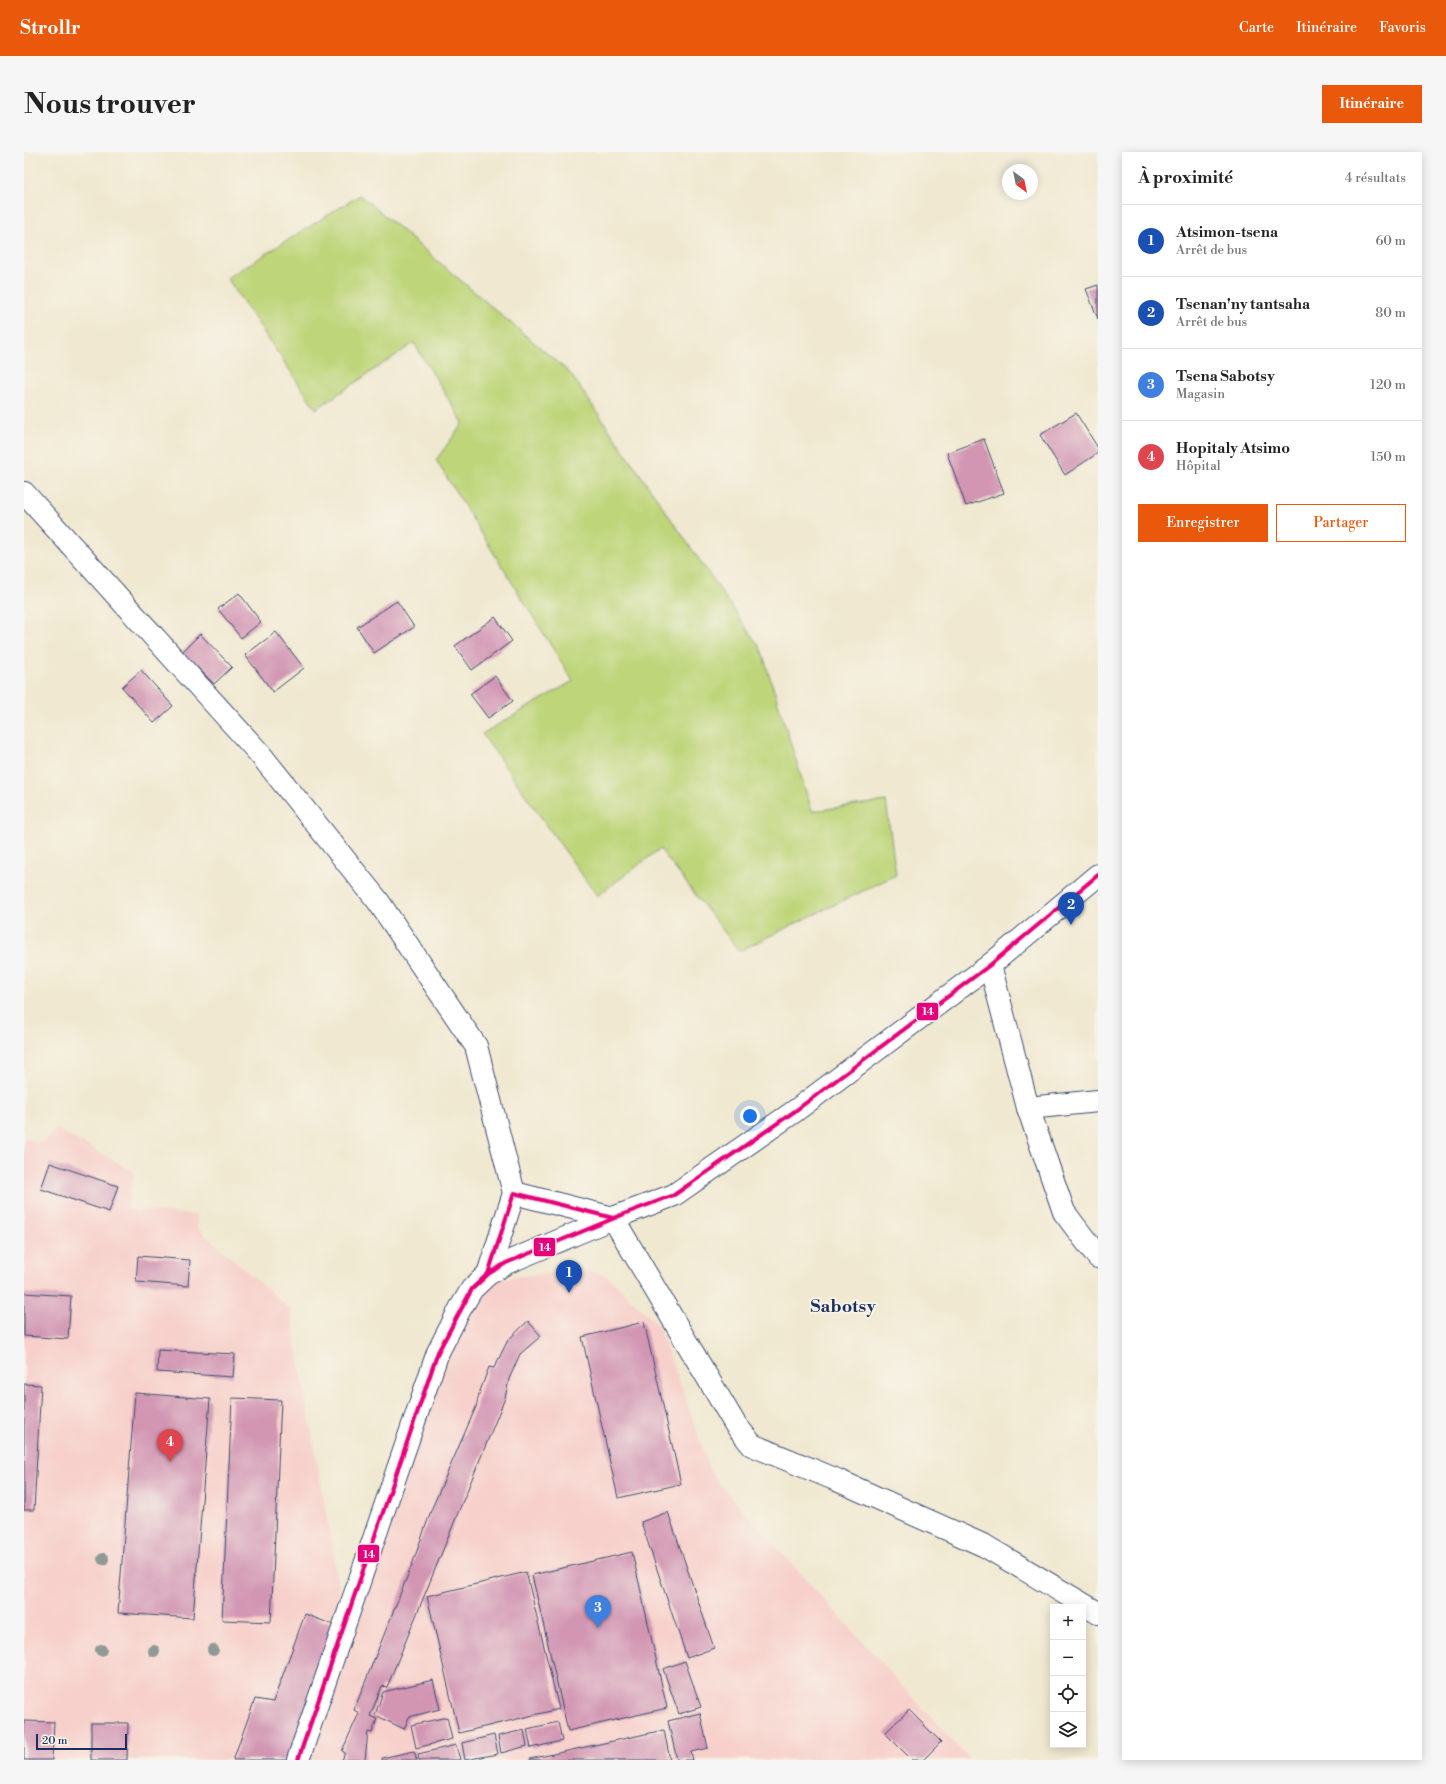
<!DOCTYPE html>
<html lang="fr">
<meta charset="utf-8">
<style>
:root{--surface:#fff;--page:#f6f6f6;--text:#222;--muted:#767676;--line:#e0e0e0;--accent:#ea580c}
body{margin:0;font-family:"Libre Bodoni",serif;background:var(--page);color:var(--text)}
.controls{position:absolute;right:12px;bottom:12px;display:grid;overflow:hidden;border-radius:0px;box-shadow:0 2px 10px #0003}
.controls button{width:36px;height:36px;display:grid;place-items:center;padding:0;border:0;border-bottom:1px solid var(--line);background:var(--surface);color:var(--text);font:20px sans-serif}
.compass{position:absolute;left:978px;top:12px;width:36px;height:36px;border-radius:50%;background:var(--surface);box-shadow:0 2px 10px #0003;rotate:147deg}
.scale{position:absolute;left:12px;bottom:10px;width:91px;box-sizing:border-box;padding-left:4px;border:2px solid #1b2f5e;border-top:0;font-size:11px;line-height:14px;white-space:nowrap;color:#1b2f5e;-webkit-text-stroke:3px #f7f3e8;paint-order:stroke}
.you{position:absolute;left:726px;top:964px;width:14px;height:14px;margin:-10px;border:3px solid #fff;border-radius:50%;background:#1a73e8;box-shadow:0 0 0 6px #1a73e833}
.badge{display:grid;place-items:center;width:26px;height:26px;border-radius:50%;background:var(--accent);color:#fff;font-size:13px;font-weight:700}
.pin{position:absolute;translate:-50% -33px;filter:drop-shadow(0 1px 2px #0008)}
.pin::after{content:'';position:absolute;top:21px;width:14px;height:12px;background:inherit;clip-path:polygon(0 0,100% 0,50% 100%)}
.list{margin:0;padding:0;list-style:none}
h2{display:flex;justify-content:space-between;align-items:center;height:52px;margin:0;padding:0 16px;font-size:17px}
h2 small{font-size:13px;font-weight:400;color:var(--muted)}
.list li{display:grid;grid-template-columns:26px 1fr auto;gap:12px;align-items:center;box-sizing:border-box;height:72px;padding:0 16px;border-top:1px solid var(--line)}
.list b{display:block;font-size:15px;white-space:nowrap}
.list p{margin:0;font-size:13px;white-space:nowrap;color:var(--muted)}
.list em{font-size:13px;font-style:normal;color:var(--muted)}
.actions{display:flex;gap:8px;padding:12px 16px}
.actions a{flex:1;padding:9px 0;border:1px solid var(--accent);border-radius:0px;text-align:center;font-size:14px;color:var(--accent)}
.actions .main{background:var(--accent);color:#fff}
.icon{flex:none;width:22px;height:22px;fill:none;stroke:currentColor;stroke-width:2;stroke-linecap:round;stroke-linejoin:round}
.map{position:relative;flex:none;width:1074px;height:1608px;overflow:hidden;border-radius:0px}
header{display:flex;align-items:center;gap:24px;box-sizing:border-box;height:56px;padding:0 20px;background:var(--accent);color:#fff}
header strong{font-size:19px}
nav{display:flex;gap:22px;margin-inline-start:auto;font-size:14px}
.intro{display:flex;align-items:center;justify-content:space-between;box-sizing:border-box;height:96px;padding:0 24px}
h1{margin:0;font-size:28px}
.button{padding:10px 18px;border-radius:0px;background:var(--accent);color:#fff;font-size:14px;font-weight:700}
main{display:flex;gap:24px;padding:0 24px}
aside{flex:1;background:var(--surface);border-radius:0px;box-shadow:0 2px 10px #0003}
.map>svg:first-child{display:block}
</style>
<header>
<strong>Strollr</strong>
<nav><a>Carte</a><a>Itinéraire</a><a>Favoris</a></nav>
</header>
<div class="intro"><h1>Nous trouver</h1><a class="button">Itinéraire</a></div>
<main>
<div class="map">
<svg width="1074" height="1608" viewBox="0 0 1074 1608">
<rect width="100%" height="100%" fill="#f7f3e8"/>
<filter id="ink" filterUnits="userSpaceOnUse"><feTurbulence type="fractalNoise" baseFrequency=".025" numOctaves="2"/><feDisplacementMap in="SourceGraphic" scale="8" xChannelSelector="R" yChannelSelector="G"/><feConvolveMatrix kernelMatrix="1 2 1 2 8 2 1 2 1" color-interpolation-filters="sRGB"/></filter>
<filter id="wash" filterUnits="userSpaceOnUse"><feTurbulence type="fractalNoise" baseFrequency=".012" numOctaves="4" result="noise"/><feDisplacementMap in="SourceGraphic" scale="16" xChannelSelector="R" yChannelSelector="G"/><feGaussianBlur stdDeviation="0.9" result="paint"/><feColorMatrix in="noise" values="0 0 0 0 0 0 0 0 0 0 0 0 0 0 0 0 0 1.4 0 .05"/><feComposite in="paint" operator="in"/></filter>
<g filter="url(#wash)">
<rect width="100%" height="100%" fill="#f0e8d0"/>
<g fill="#f7d0cb">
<path d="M33,977L110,1020L103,1057L173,1063V1076L266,1157L320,1463L264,1608H0V986L18,991Z"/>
<path d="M557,1117L583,1124L633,1172L659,1240L687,1321L707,1345L946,1608H271L444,1154L472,1127Z"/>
</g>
<path fill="#bed579" stroke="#6c826c" d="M336,43L546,221L737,497L788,659L862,649L872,723L715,799L636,697L573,744L458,582L549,529L412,308L439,271L390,191L292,257L203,126Z"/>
<g id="blocks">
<g fill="#d296b3">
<path d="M1074,133V167L1062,137Z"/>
<path d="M1052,261L1074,296V301L1041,323L1016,283Z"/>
<path d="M960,287L980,341L942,354L923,301Z"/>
<path d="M215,441L237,470L217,486L194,457Z"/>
<path d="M373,449L390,475L350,501L333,475Z"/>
<path d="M471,465L488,489L448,518L431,494Z"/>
<path d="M252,480L280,516L249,540L221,503Z"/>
<path d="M176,482L208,515L190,532L158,500Z"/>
<path d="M117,518L149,554L130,571L98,535Z"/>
<path d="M471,524L489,549L464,566L446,542Z"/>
<path d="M26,1011L94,1034L85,1060L17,1037Z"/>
<path d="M114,1104L166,1108L164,1134L112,1130Z"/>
<path d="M0,1141L47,1144L44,1187L0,1184Z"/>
<path d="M504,1169L517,1184L496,1202L485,1227L481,1246L363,1535L358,1534L346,1564L353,1567L348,1581L344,1580L341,1608H318L321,1601L318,1599L335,1561L330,1558L389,1410L408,1356L452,1255L455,1242L465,1215L470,1216L484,1188Z"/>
<path d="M620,1170L657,1332L594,1346L558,1185Z"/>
<path d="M134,1198L211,1202L209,1225L133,1220Z"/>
<path d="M0,1232L17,1233L10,1358H0Z"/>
<path d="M111,1241L186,1247L169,1466L94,1461Z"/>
<path d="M208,1246L257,1248L247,1470L198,1468Z"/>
<path d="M644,1360L690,1496L663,1506L617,1370Z"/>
<path d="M608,1400L643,1556L544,1579L508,1423Z"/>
<path d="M502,1420L535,1557L435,1581L403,1444Z"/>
<path d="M281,1462L317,1476L266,1608H209L231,1547L249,1550Z"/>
<path d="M661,1509L677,1555L655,1562L639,1517Z"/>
<path d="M409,1528L416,1557L385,1565L380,1577L351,1563L359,1540Z"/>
<path d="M885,1558L917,1590L899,1608H888L861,1581Z"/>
<path d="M676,1561L684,1596L667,1600L669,1608H653L644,1569Z"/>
<path d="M423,1565L428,1587L392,1596L387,1573Z"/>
<path d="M0,1569L30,1570L28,1608H0Z"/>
<path d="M534,1570L538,1589L507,1596L503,1577Z"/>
<path d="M67,1571H104L103,1608H67Z"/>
<path d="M500,1578L503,1594L477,1601L474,1584Z"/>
<path d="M640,1578L646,1608H506V1607Z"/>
<path d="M470,1583L474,1602L441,1608L438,1591Z"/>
<path d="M432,1593L436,1608H395L394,1602Z"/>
<path d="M390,1599L393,1608H358V1606Z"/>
</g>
</g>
</g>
<g filter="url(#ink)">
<use href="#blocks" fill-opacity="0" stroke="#3b4b6f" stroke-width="1"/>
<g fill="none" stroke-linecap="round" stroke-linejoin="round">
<defs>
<g id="minor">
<path d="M0,341L236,602L354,749L452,894L490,1041L464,1122"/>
<path d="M966,813L1004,956L1040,1060L1074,1105"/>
<path d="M1004,956L1074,949"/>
<path d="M490,1041L589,1066L711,1272L728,1293L813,1328L961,1394L1074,1461"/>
<path d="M274,1608L414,1200L436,1157L448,1137L464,1122L482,1111L589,1066L650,1043L771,959L966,813L1074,723"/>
</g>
</defs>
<use href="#minor" stroke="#3b4b6f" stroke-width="24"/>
<use href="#minor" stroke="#fff" stroke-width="22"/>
<defs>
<g id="bus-1">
<path d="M449,1136L464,1122L482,1111L598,1063"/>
<path d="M274,1608L414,1200L448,1137L464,1122L490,1041L589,1066L650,1043L771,959L966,813L1074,723"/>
</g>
</defs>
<use href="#bus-1" stroke="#f7f3e8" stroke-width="7"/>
<use href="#bus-1" stroke="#e5007d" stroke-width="4"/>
</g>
<g fill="#919995">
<circle cx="79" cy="1407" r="6"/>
<circle cx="77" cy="1498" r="6"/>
<circle cx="189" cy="1498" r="6"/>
<circle cx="130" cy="1499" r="6"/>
</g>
</g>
<g text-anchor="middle" stroke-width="4" stroke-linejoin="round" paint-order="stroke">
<g font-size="18" font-weight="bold" fill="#1b2f5e" stroke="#f7f3e8">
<text x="819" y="1160">Sabotsy</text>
</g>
</g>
<g stroke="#f7f3e8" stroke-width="1.5">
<rect x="892" y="850" width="23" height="19" rx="4" fill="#e5007d"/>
<rect x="509" y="1085" width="23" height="20" rx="4" fill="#e5007d"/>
<rect x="333" y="1392" width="23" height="19" rx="4" fill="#e5007d"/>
</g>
<g font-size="11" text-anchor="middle" font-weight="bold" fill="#fff">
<text x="904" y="863">14</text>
<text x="521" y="1099">14</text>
<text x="345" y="1406">14</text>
</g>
</svg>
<div class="controls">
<button>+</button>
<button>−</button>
<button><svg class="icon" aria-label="locate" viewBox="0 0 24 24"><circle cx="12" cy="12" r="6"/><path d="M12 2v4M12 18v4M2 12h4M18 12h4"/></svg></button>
<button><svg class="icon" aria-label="layers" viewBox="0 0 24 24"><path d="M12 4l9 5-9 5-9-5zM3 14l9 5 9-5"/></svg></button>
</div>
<svg class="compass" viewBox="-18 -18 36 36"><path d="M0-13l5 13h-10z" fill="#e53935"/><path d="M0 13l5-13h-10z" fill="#767676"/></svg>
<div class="scale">20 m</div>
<div class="you"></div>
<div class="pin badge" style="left:545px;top:1141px;background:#1a4fb4">1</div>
<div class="pin badge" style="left:1047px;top:773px;background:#1a4fb4">2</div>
<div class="pin badge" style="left:574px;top:1476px;background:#3f7fe0">3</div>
<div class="pin badge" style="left:146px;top:1310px;background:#e0444e">4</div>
</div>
<aside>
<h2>À proximité<small>4 résultats</small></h2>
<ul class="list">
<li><span class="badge" style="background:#1a4fb4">1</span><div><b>Atsimon-tsena</b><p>Arrêt de bus</p></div><em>60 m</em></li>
<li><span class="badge" style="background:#1a4fb4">2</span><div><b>Tsenan'ny tantsaha</b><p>Arrêt de bus</p></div><em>80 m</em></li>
<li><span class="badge" style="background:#3f7fe0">3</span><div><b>Tsena Sabotsy</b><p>Magasin</p></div><em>120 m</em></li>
<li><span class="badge" style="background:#e0444e">4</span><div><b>Hopitaly Atsimo</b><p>Hôpital</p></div><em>150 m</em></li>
</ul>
<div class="actions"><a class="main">Enregistrer</a><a>Partager</a></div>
</aside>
</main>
